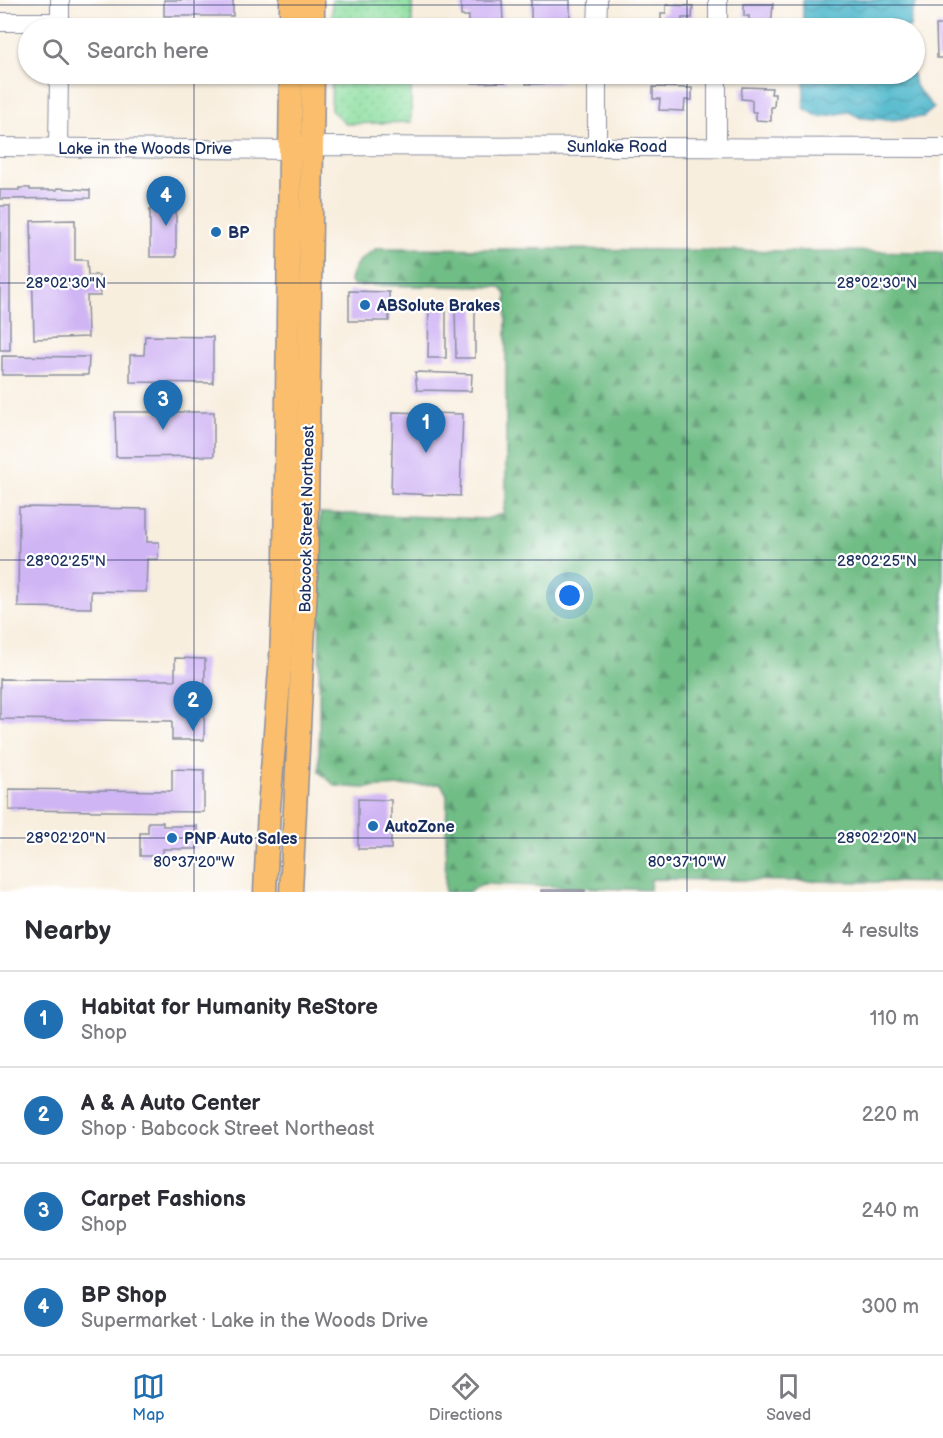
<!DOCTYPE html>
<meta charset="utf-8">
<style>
:root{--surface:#fff;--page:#f7f7f7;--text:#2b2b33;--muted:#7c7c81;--line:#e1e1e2;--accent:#1f6fb2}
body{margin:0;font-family:"Balsamiq Sans",sans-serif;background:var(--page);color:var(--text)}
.you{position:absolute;left:570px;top:596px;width:21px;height:21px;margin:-15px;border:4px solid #fff;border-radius:50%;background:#1a73e8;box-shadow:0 0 0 9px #1a73e833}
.badge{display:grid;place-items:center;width:39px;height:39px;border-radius:50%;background:var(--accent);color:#fff;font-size:20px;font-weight:700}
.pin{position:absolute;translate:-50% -50px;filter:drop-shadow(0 2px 3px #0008)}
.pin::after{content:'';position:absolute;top:32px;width:21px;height:18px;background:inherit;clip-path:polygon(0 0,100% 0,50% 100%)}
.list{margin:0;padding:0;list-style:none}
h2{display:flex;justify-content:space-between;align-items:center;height:78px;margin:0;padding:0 24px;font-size:26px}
h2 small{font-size:20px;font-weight:400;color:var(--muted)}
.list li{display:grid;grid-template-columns:39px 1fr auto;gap:18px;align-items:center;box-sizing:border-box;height:96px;padding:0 24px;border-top:2px solid var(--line)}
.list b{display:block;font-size:22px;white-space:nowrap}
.list p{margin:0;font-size:20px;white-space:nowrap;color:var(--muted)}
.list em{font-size:20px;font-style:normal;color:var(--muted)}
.icon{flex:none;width:33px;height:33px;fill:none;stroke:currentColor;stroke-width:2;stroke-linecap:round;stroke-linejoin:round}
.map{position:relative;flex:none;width:943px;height:892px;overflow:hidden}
.search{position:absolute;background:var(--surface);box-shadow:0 2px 4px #0004;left:18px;right:18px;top:18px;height:66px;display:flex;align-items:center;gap:15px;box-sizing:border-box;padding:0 21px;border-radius:33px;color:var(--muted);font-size:22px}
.sheet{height:462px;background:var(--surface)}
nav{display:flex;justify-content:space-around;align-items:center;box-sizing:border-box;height:84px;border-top:2px solid var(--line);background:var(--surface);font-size:16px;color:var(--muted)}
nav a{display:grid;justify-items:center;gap:3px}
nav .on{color:var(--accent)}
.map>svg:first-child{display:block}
</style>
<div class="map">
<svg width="943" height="892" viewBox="0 0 943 892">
<defs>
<pattern id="grass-dots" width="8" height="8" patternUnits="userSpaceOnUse" patternTransform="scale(1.5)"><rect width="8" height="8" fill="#8cde9f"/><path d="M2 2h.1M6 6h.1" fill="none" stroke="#78bf8b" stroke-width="1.8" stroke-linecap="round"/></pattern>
<pattern id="forest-firs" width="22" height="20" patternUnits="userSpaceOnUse" patternTransform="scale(1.5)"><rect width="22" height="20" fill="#71bd86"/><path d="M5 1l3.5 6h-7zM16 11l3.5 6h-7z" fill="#5c9a71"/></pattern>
<pattern id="water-waves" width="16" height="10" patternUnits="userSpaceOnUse" patternTransform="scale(1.5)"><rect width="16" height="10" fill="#4db7cb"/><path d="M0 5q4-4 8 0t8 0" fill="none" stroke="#3f95a8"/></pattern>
</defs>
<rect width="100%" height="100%" fill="#fff"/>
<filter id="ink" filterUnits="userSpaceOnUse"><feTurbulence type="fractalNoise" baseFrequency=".0167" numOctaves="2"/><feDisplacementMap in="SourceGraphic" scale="12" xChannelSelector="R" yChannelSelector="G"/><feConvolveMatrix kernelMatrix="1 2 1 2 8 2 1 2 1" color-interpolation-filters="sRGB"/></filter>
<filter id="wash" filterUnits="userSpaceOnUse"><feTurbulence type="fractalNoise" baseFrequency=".008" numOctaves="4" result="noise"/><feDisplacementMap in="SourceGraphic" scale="24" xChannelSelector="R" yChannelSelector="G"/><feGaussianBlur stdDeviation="1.35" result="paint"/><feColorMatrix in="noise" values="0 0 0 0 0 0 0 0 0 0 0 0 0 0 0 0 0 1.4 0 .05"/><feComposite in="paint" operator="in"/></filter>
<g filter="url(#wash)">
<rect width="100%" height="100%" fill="#f8eede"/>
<g fill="url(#grass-dots)" stroke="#54867e" stroke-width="1.5">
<rect x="332" y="0" width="80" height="28"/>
<path d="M332,74H411V122L346,124L331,110Z"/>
</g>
<path fill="url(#forest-firs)" stroke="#467672" stroke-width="1.5" d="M378,248L943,252V883L651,879L650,890L482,884L469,892H445L447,795L441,784L362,788L336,786L319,772L320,513L486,519L503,514L506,499V294L500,287L353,285L350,282C352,264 363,256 378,248Z"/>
<g fill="url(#water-waves)" stroke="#347394" stroke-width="1.5">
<path d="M803,0H918L911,16L910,28H803Z"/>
<path d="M804,74H913L915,86L934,108L923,117L891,120L861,118L849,112L819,117L804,108Z"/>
</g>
<g id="blocks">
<g fill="#d0b5f4">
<rect x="164" y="0" width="69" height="16"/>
<path d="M461,0H502L503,23H496V28H468L469,16H461Z"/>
<path d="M531,0H570V17H565V28H536V23H531Z"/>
<path d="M744,4H773L771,28H749V16H744Z"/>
<path d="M666,5L693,6L692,18H682L681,28H666V24H661V13H666Z"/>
<path d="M936,25H943V58H937Z"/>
<path d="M472,74H514V76H506V82L472,83Z"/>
<path d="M526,74H574V76H560V83L526,84Z"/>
<path d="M661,74H678L677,79H661Z"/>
<path d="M745,74H761V80L745,79Z"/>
<path d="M653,87L692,88V100H685L684,111L659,110L660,99H653Z"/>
<path d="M742,87L772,88L771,94H775L774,107H771V121L756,120V112H752V100L741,99Z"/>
<path d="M19,188H30V190H57V188L90,190V198L0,199V190H19Z"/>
<rect x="0" y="206" width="10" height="144"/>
<rect x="150" y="209" width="26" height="48"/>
<path d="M75,220V260H87L88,275H99L100,296H87L88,337L34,339L31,221Z"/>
<path d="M349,291L389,292V321H349Z"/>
<path d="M429,303H446V358H428Z"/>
<path d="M455,303H475V358H456Z"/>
<path d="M145,336L213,337V383L130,382V355H144Z"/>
<path d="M2,356L89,357L88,375H2Z"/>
<path d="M415,372L472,374L471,391L417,390Z"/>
<path d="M115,412H214V456L116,457Z"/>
<path d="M393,412L463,414L460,496L391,493Z"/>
<path d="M19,507L147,509V542H159L158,559H147L146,592L91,591V608L18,607Z"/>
<path d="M175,658L205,659L204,740H172V721L0,719V679L175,680Z"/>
<path d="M172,769L204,770V812L9,810V789L172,791Z"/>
<path d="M358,799L391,800V849H358Z"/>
<path d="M148,822H163V826H197V849H163V856H140V833H148Z"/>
<rect x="541" y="890" width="44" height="2"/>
</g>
</g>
</g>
<g filter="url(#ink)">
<use href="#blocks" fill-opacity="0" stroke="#8a8e9e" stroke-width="1.5"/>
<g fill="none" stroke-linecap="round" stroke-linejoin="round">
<defs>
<g id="minor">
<path d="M0,22H60"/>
<path d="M60,28V0"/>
<path d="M597,28L598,0"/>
<path d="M718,28V0"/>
<path d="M597,146V74"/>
<path d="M717,146V74"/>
<path d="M0,147L291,150L312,146L943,148"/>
<path d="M58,148L59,74"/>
</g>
<g id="major">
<path d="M291,28V0"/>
<path d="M313,28V0"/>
<path d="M265,892L269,808L281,657L285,559L291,74"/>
<path d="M291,892L306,585L313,74"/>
</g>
</defs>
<use href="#minor" stroke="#8a8e9e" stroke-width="20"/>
<use href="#major" stroke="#8a8e9e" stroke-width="25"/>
<use href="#minor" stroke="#fff" stroke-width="18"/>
<use href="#major" stroke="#fabe6d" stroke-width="22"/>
</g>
</g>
<path fill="none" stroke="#1b2f5e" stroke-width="1.5" stroke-opacity="0.45" d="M194,0V28M687,0V28M0,5H943M194,74V892M687,74V892M0,283H943M0,560H943M0,838H943"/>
<g fill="#1f6fb2" stroke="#fff" stroke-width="2">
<circle cx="216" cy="232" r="6"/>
<circle cx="365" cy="305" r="6"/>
<circle cx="373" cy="826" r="6"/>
<circle cx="172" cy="838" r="6"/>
</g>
<g text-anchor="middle" stroke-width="4.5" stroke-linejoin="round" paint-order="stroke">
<g font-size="16" fill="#1b2f5e" stroke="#fff">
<text x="617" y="152">Sunlake Road</text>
<text x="145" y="154">Lake in the Woods Drive</text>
<text transform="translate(306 519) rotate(-89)" y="6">Babcock Street Northeast</text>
</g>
<g font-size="16" font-weight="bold" fill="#1b2f5e" stroke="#fff" text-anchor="start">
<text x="228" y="238">BP</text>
<text x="377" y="311">ABSolute Brakes</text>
<text x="385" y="832">AutoZone</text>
<text x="184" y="844">PNP Auto Sales</text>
</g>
</g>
<g font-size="15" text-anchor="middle" fill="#1b2f5e" stroke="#fff" stroke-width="4.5" stroke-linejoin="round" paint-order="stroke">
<text x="66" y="288">28°02'30"N</text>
<text x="877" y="288">28°02'30"N</text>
<text x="66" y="566">28°02'25"N</text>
<text x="877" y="566">28°02'25"N</text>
<text x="66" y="843">28°02'20"N</text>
<text x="877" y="843">28°02'20"N</text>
<text x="194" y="867">80°37'20"W</text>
<text x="687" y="867">80°37'10"W</text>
</g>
</svg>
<div class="you"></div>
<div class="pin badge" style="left:426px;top:453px">1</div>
<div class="pin badge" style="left:193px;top:731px">2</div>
<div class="pin badge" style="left:163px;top:430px">3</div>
<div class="pin badge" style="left:166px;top:226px">4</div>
<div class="search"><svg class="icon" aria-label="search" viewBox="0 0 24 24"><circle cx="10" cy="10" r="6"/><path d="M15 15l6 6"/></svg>Search here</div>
</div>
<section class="sheet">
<h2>Nearby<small>4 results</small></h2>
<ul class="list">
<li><span class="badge">1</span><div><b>Habitat for Humanity ReStore</b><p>Shop</p></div><em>110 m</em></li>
<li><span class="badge">2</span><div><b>A &amp; A Auto Center</b><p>Shop · Babcock Street Northeast</p></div><em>220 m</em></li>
<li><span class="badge">3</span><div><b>Carpet Fashions</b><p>Shop</p></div><em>240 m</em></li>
<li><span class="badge">4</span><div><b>BP Shop</b><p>Supermarket · Lake in the Woods Drive</p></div><em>300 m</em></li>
</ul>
</section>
<nav>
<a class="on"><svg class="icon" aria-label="map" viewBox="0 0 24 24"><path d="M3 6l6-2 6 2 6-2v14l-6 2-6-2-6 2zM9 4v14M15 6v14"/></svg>Map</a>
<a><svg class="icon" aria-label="directions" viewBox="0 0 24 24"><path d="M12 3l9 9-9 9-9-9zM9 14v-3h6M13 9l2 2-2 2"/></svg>Directions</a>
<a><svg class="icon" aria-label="saved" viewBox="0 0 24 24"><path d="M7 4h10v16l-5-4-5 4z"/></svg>Saved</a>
</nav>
